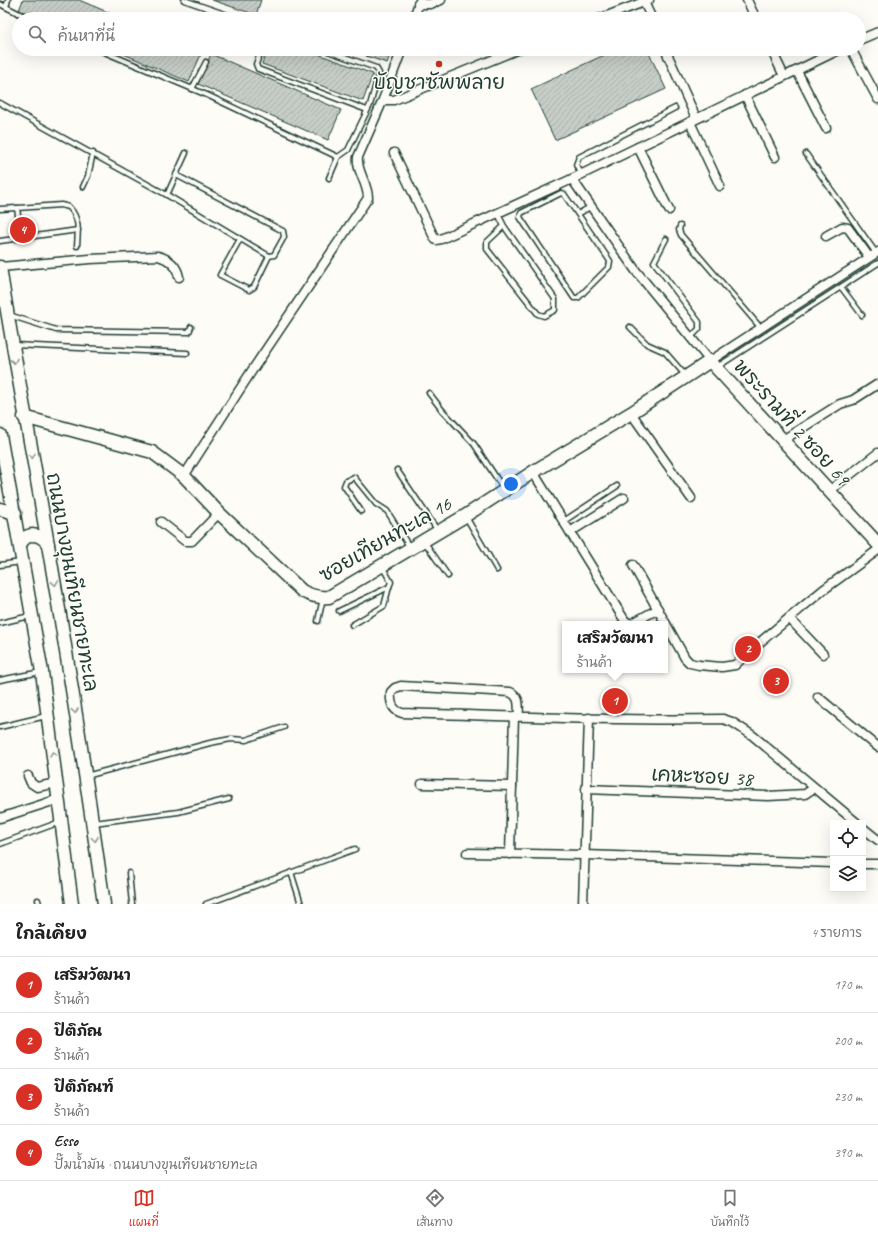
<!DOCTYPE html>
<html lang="th">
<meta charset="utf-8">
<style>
:root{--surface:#fff;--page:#f2f2f2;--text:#222;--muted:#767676;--line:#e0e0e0;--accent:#d93025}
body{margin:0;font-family:Caveat,"Playpen Sans Thai",sans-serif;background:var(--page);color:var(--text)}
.controls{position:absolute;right:12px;bottom:12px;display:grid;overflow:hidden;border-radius:0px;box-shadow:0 4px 16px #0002}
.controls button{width:36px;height:36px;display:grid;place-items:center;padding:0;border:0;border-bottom:1px solid var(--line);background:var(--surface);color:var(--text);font:20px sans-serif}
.you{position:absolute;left:511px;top:484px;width:14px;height:14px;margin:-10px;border:3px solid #fff;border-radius:50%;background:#1a73e8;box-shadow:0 0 0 6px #1a73e833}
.badge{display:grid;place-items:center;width:26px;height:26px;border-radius:50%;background:var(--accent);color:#fff;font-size:13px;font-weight:700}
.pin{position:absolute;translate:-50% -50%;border:2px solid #fff;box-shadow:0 1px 4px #0006}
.popup{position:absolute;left:562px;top:621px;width:106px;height:52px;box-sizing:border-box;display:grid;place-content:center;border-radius:0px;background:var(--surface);filter:drop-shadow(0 1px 3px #0005);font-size:13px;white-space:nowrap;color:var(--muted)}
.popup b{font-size:15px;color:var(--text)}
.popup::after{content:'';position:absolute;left:50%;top:100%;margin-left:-8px;border:8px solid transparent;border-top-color:var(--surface)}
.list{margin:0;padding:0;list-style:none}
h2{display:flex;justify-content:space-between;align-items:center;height:52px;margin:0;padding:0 16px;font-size:17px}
h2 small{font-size:13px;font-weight:400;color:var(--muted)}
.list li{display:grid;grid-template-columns:26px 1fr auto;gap:12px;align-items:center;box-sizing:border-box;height:56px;padding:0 16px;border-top:1px solid var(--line)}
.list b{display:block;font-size:15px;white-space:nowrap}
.list p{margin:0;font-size:13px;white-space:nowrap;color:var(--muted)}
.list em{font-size:13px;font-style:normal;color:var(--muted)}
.icon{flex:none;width:22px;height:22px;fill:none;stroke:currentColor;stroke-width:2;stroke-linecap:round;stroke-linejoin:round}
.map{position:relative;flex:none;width:878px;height:904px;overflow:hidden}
.search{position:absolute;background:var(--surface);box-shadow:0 4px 16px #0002;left:12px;right:12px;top:12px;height:44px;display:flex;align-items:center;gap:10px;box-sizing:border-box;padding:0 14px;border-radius:22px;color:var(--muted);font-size:15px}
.sheet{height:276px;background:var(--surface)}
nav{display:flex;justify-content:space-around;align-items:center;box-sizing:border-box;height:56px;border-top:1px solid var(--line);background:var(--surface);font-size:11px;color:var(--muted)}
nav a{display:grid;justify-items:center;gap:2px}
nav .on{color:var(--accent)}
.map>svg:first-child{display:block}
</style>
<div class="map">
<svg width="878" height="904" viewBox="0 0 878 904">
<defs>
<pattern id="building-hatch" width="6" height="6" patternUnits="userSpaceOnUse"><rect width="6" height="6" fill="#c6cdc7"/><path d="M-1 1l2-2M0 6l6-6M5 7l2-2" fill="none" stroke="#aab1ac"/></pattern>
</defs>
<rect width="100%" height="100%" fill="#fdfcf7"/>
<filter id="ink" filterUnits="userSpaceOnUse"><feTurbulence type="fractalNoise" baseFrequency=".025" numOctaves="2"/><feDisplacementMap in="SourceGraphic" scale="8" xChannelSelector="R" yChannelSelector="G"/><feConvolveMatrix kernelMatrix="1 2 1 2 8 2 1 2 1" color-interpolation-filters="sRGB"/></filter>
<g filter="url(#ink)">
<g fill="url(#building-hatch)" stroke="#1f3d34">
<path d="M23,0H79L124,19H41L19,10Z"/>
<path d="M212,0H261L256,15Z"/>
<path d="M112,49H195L202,52L189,82Z"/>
<path d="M267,49H304L373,74L363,101L262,64Z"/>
<path d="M368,49H392L387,63L366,56Z"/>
<path d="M617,49H647L666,89L555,140L531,89Z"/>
<path d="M211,54L341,110L328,140L198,84Z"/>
</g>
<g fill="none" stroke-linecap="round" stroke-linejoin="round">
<defs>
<g id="lane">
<path d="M184,0L239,19"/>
<path d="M0,4L30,19"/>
<path d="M6,7L8,0"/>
<path d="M97,49L207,95L338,157"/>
<path d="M262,49L256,64L258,69L367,110"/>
<path d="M322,49L376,68L379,73L370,105L348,150L338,157L329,178"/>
<path d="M192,89L206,62"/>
<path d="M0,103L167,195L269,256"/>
<path d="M806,154L876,253"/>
<path d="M582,174L576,165L579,157L675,108"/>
<path d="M176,175L283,231L284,237L274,255L269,256L254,287L249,290L220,275L240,239"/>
<path d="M83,187L88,176L93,153"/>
<path d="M561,193L564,194L610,261L609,267L578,298H574L520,217L521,213Z"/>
<path d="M167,195L186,153"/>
<path d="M17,208L61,205L69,207C80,219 78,230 77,246"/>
<path d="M0,209L17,208L21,238L0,241"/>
<path d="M498,214L504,226L555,299V310L544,316L538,314L487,249V242L504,226"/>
<path d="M578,214L590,207"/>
<path d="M680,226L679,230L681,235L760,327"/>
<path d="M21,238L78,230"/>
<path d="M666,239L654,262L699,322V329L691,337"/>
<path d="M841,287L862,315"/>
<path d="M9,315L56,330L189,332L191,327"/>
<path d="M630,327L647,344L665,352L685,375"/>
<path d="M14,345L187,353"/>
<path d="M717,367L878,263"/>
<path d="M429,393L442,410L474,444L503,488"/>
<path d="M397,470L438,531"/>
<path d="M361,511L344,486L346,481L354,477L376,504L387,511L410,548"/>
<path d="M466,517L497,570"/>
<path d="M564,521L617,486"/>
<path d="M424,541L448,576"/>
<path d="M0,565L21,562"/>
<path d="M339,611L389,587L391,582L382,566"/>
<path d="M318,621L323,598"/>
<path d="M0,623L30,616"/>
<path d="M352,625L384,606L389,587"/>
<path d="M0,680L41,672"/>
<path d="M0,727L46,716"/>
<path d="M86,776L210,743L231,739L246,740L284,727"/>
<path d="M94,823L178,812L229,799"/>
<path d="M0,844L60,822"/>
<path d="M291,872L301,904"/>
<path d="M129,873L132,904"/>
<path d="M38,900L39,904"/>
<path d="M206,904L355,849"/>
</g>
<g id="street">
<path d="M643,0L652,19"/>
<path d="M747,0L756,19"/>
<path d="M418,4H430L441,0"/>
<path d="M413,19L420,1"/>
<path d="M599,19L649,0"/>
<path d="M859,40L878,32"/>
<path d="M665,49L696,118"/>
<path d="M771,49L784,76"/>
<path d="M851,49L878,99"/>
<path d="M797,71L826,128"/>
<path d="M745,95L775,157"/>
<path d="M383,100H394L519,49"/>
<path d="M690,122L720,186"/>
<path d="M638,147L669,210"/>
<path d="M394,153L434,237L436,240L441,239L572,179L841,49"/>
<path d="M572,179L636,271L710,361L878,252"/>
<path d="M826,236L842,227L848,228L869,257"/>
<path d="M0,267L90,259L158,256C169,259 177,266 179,277"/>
<path d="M631,413L691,498"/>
<path d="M783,440L840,404L853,400L878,384"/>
<path d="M533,472L625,621L631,624"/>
<path d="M184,476L251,372L368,198C368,183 356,171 358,157L383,100L402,49"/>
<path d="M829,491L878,453"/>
<path d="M161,522L185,541H192L219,513"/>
<path d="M570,532L624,498"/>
<path d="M633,565L685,658L690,663L699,665L722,667L735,665L753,648L823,590L878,550"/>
<path d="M789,618L823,654"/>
<path d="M631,624L658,609"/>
<path d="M818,697L878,747"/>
<path d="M519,716C518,706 521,697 510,692L401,686L395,688L391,692C390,702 392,710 402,713C509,716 616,721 723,719L732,722L752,735L857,823"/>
<path d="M28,776L31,783L37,787L57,783"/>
<path d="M422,784L512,786"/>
<path d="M586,789L768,796L805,794L814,788"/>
<path d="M0,818L59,799"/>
<path d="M863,828L878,840"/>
<path d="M467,853L584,855L833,863"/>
<path d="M510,854L514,716"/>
<path d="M863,864H878"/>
<path d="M583,904L589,718"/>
</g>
<g id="secondary">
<path d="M0,267C14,360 33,452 48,545C69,664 87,784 104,904"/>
<path d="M24,417L152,452L184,476L219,513L302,591C311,596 319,598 329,597L465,516L533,472L631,413L710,361L878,544"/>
<path d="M0,435L42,672L72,904"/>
<path d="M0,509L15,513"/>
<path d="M20,545C27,531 40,533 48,544"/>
</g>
</defs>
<use href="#lane" stroke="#1f3d34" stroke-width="7"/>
<use href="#street" stroke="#1f3d34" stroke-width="11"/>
<use href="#secondary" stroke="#1f3d34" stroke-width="15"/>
<use href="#lane" stroke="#fdfcf7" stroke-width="4"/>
<use href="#street" stroke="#fdfcf7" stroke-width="8"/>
<use href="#secondary" stroke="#fdfcf7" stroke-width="12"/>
</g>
<defs><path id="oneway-chevron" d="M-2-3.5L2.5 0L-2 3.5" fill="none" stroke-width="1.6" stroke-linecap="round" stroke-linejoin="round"/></defs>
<g stroke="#8e9c96">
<use href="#oneway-chevron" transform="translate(14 361) rotate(80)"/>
<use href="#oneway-chevron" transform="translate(32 456) rotate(79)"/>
<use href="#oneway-chevron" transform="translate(55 583) rotate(81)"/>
<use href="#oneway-chevron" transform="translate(75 711) rotate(81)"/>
<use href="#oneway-chevron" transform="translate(53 754) rotate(-98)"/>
<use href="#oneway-chevron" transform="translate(95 839) rotate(82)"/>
</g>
</g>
<circle fill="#c8321e" stroke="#fdfcf7" stroke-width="1.5" cx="439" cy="64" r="4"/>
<g text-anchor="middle" stroke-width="3" stroke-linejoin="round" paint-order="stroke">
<g font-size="20" fill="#1f3d34" stroke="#fdfcf7">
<text x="439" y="89">บัญชาซัพพลาย</text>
</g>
<g font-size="20" fill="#1f3d34" stroke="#fdfcf7">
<text transform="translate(792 422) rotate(48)" y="7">พระรามที่ 2 ซอย 69</text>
<text transform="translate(385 539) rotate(-30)" y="7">ซอยเทียนทะเล 16</text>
<text transform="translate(73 582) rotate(80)" y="7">ถนนบางขุนเทียนชายทะเล</text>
<text transform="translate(702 776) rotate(3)" y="7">เคหะซอย 38</text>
</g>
</g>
</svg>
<div class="controls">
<button><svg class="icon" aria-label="locate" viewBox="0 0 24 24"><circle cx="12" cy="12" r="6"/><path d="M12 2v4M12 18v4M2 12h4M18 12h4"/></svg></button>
<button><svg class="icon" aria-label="layers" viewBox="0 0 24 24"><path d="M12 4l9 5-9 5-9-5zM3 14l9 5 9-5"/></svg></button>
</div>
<div class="you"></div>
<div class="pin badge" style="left:615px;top:701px">1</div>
<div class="popup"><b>เสริมวัฒนา</b>ร้านค้า</div>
<div class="pin badge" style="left:748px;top:649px">2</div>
<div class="pin badge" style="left:776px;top:681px">3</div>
<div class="pin badge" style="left:23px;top:230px">4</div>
<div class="search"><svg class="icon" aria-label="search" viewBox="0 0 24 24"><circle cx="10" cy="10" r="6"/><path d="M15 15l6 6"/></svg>ค้นหาที่นี่</div>
</div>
<section class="sheet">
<h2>ใกล้เคียง<small>4 รายการ</small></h2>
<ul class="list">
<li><span class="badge">1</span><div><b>เสริมวัฒนา</b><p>ร้านค้า</p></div><em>170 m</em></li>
<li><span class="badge">2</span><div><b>ปิติภัณ</b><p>ร้านค้า</p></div><em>200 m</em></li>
<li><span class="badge">3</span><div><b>ปิติภัณฑ์</b><p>ร้านค้า</p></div><em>230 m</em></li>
<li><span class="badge">4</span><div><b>Esso</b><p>ปั๊มน้ำมัน · ถนนบางขุนเทียนชายทะเล</p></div><em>390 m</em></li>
</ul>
</section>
<nav>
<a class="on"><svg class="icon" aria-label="map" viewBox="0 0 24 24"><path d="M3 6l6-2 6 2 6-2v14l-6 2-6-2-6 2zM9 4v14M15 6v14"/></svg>แผนที่</a>
<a><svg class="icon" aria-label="directions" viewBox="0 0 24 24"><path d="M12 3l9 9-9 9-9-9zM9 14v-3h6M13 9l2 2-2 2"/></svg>เส้นทาง</a>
<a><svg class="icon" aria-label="saved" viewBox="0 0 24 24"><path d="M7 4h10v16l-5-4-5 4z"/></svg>บันทึกไว้</a>
</nav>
